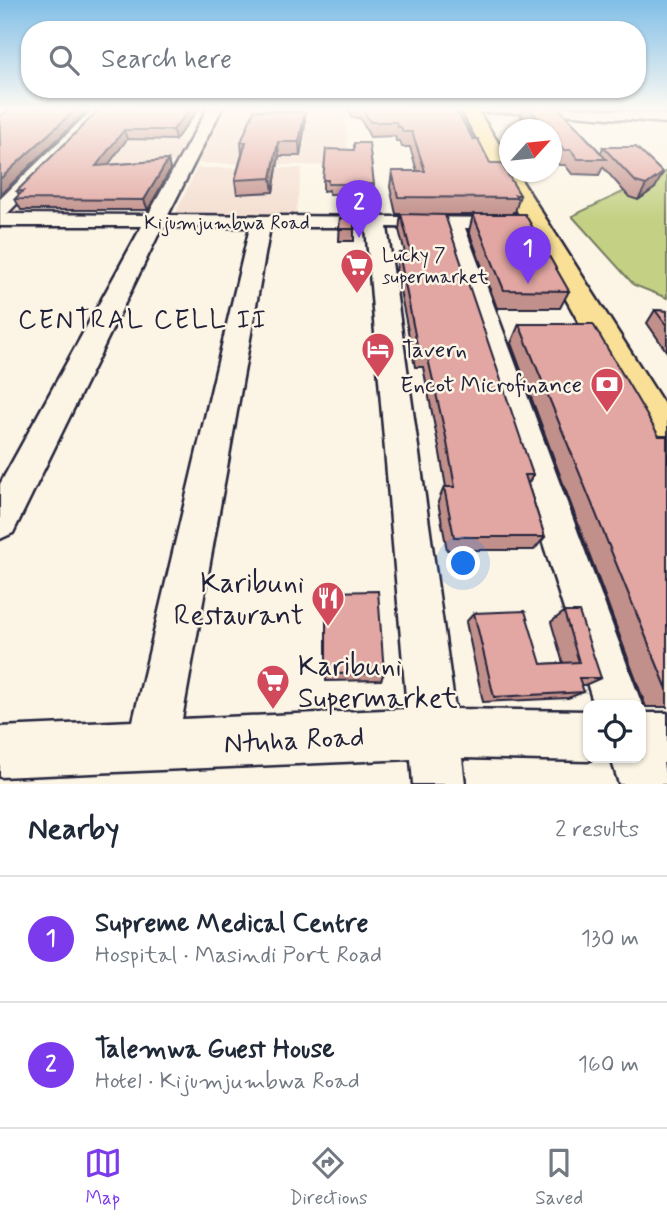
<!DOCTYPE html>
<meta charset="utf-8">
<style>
:root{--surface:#fff;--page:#f2f2f3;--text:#1f2937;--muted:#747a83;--line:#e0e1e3;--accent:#7c3aed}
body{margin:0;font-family:Mynerve,sans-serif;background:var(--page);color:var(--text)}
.controls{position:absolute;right:21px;bottom:21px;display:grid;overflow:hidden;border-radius:14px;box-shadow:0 2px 5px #0004}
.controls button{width:63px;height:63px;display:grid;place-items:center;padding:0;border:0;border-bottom:2px solid var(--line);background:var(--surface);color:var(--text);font:35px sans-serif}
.compass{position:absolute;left:499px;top:119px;width:63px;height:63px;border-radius:50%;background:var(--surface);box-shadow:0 2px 5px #0004;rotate:63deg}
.you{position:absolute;left:464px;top:564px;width:24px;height:24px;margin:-18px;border:5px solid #fff;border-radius:50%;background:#1a73e8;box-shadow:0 0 0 10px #1a73e833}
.badge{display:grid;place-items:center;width:46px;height:46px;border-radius:50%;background:var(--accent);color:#fff;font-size:23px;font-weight:700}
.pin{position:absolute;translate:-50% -58px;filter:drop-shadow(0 2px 4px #0008)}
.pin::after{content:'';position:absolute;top:37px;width:24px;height:21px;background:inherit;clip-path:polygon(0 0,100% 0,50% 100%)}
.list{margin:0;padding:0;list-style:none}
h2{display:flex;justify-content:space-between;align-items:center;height:91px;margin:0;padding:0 28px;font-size:30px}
h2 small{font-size:23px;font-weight:400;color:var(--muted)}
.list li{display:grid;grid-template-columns:46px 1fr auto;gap:21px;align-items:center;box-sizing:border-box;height:126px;padding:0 28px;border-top:2px solid var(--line)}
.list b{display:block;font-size:26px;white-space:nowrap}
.list p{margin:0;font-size:23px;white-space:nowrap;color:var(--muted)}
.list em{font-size:23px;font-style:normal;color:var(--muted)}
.icon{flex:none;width:38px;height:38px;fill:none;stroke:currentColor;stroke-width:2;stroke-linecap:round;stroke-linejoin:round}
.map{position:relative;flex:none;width:667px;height:784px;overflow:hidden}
.search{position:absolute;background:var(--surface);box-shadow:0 2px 5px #0004;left:21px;right:21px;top:21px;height:77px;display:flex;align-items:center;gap:18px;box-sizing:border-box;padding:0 24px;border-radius:28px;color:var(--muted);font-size:26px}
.sheet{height:343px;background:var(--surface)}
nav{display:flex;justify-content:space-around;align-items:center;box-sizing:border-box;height:98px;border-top:2px solid var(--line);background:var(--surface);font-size:19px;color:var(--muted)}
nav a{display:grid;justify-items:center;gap:4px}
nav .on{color:var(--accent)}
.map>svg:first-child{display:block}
</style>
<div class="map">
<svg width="667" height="784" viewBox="0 0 667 784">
<rect width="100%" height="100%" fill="#fcf5e5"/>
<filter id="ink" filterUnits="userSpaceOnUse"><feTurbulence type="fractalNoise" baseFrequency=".0143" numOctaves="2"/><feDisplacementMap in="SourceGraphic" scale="14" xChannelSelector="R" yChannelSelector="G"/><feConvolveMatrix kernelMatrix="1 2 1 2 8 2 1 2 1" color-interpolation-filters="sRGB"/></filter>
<g filter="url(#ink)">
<g fill="#f4ded1">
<path d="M224,108H344L350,166L198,163Z"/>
<path d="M88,140L194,141L182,161L106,172L78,212H12Z"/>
<path d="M197,168H302L295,217H174Z"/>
</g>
<path fill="#c4d185" stroke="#737a60" stroke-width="2" d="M667,171V298L634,285L572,216Z"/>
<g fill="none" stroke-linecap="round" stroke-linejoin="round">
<defs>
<g id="minor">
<path d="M94,108H109L7,214L148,215L208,108H222L168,215L518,218L521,222L518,226L511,228H465L642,705L641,708V705H594L444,228L387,227L455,709L588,711V758H595L588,761L462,758L465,784H413L411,759L0,777V727L133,721L250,227H162L13,533L0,539V484L142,226H0V199ZM270,227H366L407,709L182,719Z"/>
<path d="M461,108H589L667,115V123L551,113L468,112Z"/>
<path d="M641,713H667V763H663L667,784H619L611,758H641Z"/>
</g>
<path id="major" d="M460,108H476L510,161V172H516L667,409V461L653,456Z"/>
</defs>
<use href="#minor" stroke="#22223b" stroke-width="5"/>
<use href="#major" stroke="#22223b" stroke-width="5"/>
<use href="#minor" fill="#fcf5e5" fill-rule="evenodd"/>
<use href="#major" fill="#f9e096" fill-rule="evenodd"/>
</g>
<g fill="#c2908b" stroke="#22223b" stroke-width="2">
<path d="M101,108H199L175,140L127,139L108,165L168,160L170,170L148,210H21L15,199L19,195L17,191Z"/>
<path d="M348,108H455L473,139L490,163L520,195L515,212H513L512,214L569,291L560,308H497L469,231L473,215H436L533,475L528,484L545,537L534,550H447L438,502L444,487H446L440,453L423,367H415L396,270L399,253H405L399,230L401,214H396L390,187L392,171H417L410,147H402L400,141H396L395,136L370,137L360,118H352Z"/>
<path d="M523,108H559L601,153L603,147L655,188L638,200L629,197L603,167L599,175L572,174L565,165H559L551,156V130H530L521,117Z"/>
<path d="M305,112V124L300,156H279L273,192L237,194L235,180L242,154L241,142Z"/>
<path d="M354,143L374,184L373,195L355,194L354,214H340L341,194H329V190L323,191V180L354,150Z"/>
<path d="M340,218H354V241H339Z"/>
<path d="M655,310L667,311V352L647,323Z"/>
<path d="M519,324L659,436H667V707H646L511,343Z"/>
<path d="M564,612L601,678L585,685H581L584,692L568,698L483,702L466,622L474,613L541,664L563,663L551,622Z"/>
<path d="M384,673L381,680L326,681V674Z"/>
</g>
<g fill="#9e7571" stroke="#22223b" stroke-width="2">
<path d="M77,108H90L0,195V179Z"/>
<path d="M191,108H199L175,140L173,130Z"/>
<path d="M305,112V124L300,156L299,142Z"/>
<path d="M124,130L127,139L100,176L96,166Z"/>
<path d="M278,142L279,156L273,192L271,178Z"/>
<path d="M168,160L170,170L148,210L144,200Z"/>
<path d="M663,173L655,188L638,200L646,185Z"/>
</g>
<g fill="#e2a7a2" stroke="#22223b" stroke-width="2">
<path d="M12,108H77L0,179V116Z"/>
<path d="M101,108H191L173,130H124L96,166L168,160L144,200L15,199L23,191H17Z"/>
<path d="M362,108H455L473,139H478L490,163H501L520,195H515L517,198L398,197L392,171H425L412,132H403L401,127H398L396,122H370Z"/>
<path d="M529,108H559L606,159H578L571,150H564L551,135V130H547Z"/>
<path d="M254,110L305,112L299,142H278L271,178L235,180L246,142H241Z"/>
<path d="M354,143H369L374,184H328V180H323L326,149L354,150Z"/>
<path d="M603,147H636L663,173L646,185L636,182Z"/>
<path d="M342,191H355V208H340Z"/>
<path d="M401,214L445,215L533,475H525L545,537H454L444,487H455L446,437L426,350H418L399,253H411Z"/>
<path d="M473,214H525L569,291L504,290Z"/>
<path d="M340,218H354V229H339Z"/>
<path d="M655,310L667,311V326Z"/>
<path d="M519,324H593L659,436H667V689Z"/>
<path d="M378,591L384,673L326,674V592Z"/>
<path d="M525,611L541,664L579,662L564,612H579L601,678H579L584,692L494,697L474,613Z"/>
</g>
</g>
<linearGradient id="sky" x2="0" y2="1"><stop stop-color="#80bee7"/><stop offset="0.5" stop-color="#fefaf3"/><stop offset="1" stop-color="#fefaf3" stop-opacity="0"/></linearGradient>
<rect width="667" height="218" fill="url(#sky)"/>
<defs>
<symbol id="supermarket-pin" viewBox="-11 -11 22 30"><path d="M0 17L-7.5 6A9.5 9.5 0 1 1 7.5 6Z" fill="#d1495b" stroke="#fcf5e5"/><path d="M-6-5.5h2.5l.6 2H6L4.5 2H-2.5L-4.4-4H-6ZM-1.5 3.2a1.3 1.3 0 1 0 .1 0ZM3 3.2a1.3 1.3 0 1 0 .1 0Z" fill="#fff"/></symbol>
<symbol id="hotel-pin" viewBox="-11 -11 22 30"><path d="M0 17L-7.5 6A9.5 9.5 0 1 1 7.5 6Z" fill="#d1495b" stroke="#fcf5e5"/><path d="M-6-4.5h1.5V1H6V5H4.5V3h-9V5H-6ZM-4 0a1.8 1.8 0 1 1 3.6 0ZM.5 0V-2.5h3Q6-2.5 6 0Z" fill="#fff"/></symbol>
<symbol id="bank-pin" viewBox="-11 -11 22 30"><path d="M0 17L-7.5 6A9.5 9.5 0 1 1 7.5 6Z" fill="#d1495b" stroke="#fcf5e5"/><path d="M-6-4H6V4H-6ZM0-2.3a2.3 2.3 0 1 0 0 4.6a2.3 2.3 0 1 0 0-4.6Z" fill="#fff"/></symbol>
<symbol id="restaurant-pin" viewBox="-11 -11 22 30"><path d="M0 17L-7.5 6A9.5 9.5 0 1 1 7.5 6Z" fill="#d1495b" stroke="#fcf5e5"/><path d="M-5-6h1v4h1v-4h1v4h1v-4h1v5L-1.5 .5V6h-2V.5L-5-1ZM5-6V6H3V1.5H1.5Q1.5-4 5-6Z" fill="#fff"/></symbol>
</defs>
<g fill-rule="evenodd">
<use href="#supermarket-pin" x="338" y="246" width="38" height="52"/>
<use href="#hotel-pin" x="359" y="330" width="38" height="52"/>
<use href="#bank-pin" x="588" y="365" width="38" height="52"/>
<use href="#restaurant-pin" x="309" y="579" width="38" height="52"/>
<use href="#supermarket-pin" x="254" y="662" width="38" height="52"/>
</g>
<g text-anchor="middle" stroke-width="5" stroke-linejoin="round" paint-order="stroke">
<g font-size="19" fill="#22223b" stroke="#fcf5e5">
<text x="227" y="229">Kijumjumbwa Road</text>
</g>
<g font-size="19" fill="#22223b" stroke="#fcf5e5" text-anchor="start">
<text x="382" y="261">Lucky 7<tspan x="382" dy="22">supermarket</tspan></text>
</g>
<g font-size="23" fill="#22223b" stroke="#fcf5e5" text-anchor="start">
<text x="402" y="357">Tavern</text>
<text x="582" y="392" text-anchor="end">Encot Microfinance</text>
</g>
<g font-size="26" letter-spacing="2" fill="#22223b" stroke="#fcf5e5">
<text x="143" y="328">CENTRAL CELL II</text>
</g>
<g font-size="28" fill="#22223b" stroke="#fcf5e5" text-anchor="end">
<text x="304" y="592">Karibuni<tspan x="304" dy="32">Restaurant</tspan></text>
<text x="298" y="675" text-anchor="start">Karibuni<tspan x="298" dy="32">Supermarket</tspan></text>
</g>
<g font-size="28" fill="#22223b" stroke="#fcf5e5">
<text transform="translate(294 739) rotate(-3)" y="10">Ntuha Road</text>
</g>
</g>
</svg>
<div class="controls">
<button><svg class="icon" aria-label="locate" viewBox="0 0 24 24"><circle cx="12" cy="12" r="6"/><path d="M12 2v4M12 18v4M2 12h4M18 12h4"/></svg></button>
</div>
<svg class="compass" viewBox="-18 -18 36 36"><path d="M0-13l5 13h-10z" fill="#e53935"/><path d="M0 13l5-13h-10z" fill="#747a83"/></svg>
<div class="you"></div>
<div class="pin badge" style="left:528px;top:284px">1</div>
<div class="pin badge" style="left:359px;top:238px">2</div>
<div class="search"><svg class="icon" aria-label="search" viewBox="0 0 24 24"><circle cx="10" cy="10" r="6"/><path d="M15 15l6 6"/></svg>Search here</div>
</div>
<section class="sheet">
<h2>Nearby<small>2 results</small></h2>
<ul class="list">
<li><span class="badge">1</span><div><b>Supreme Medical Centre</b><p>Hospital · Masindi Port Road</p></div><em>130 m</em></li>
<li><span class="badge">2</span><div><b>Talemwa Guest House</b><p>Hotel · Kijumjumbwa Road</p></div><em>160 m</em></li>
</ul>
</section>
<nav>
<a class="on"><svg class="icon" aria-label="map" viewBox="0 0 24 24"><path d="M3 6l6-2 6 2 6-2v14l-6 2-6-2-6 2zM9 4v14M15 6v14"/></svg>Map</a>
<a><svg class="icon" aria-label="directions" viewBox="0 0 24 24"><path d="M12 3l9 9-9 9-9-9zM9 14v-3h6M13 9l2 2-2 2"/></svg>Directions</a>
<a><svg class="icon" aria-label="saved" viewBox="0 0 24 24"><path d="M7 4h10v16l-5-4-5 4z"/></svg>Saved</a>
</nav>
